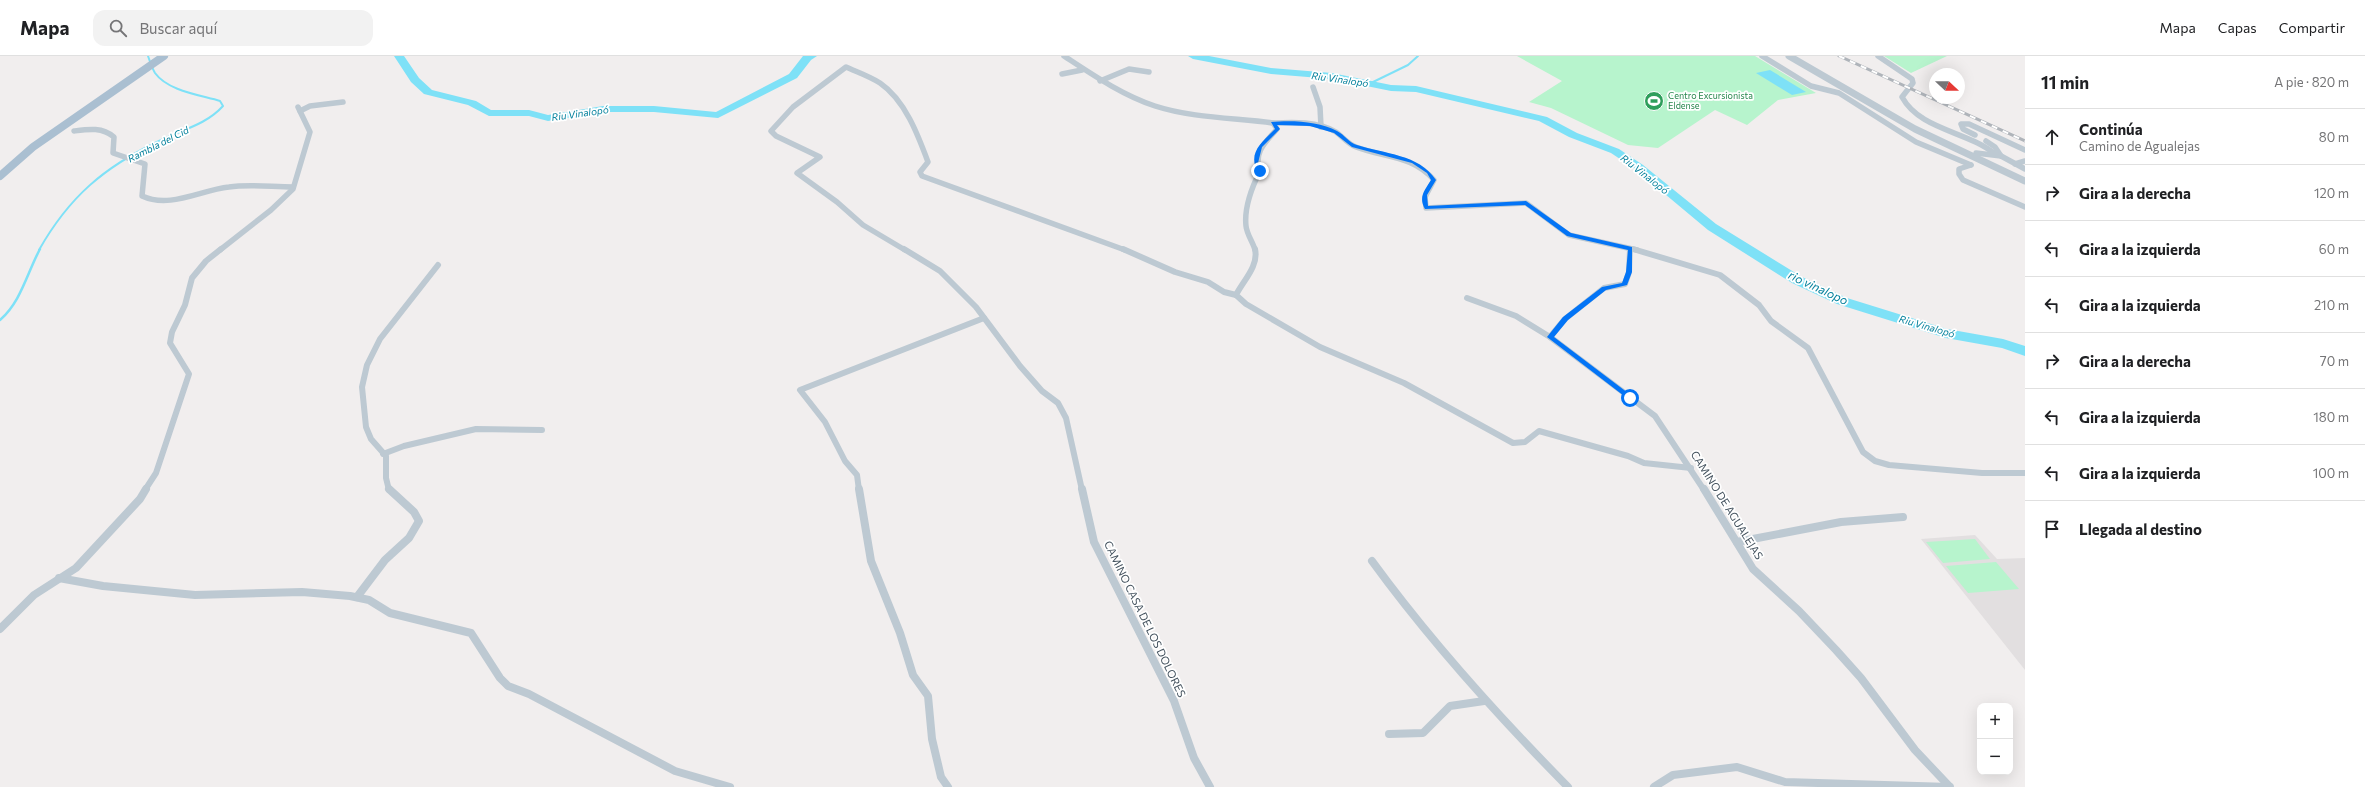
<!DOCTYPE html>
<html lang="es">
<meta charset="utf-8">
<style>
:root{--surface:#fff;--page:#f2f2f2;--text:#202124;--muted:#757577;--line:#e0e0e0}
body{margin:0;font-family:Commissioner,sans-serif;background:var(--page);color:var(--text)}
.controls{position:absolute;right:12px;bottom:12px;display:grid;overflow:hidden;border-radius:8px;box-shadow:0 4px 16px #0002}
.controls button{width:36px;height:36px;display:grid;place-items:center;padding:0;border:0;border-bottom:1px solid var(--line);background:var(--surface);color:var(--text);font:20px sans-serif}
.compass{position:absolute;left:1929px;top:12px;width:36px;height:36px;border-radius:50%;background:var(--surface);box-shadow:0 4px 16px #0002;rotate:112deg}
.stop{position:absolute;width:12px;height:12px;margin:-9px;border:3px solid #0374f6;border-radius:50%;background:#fff}
.stop.end{background:#0374f6;border-color:#fff;box-shadow:0 1px 4px #0008}
.list{margin:0;padding:0;list-style:none}
h2{display:flex;justify-content:space-between;align-items:center;height:52px;margin:0;padding:0 16px;font-size:17px}
h2 small{font-size:13px;font-weight:400;color:var(--muted)}
.list li{display:grid;grid-template-columns:26px 1fr auto;gap:12px;align-items:center;box-sizing:border-box;height:56px;padding:0 16px;border-top:1px solid var(--line)}
.list b{display:block;font-size:15px;white-space:nowrap}
.list p{margin:0;font-size:13px;white-space:nowrap;color:var(--muted)}
.list em{font-size:13px;font-style:normal;color:var(--muted)}
.icon{flex:none;width:22px;height:22px;fill:none;stroke:currentColor;stroke-width:2;stroke-linecap:round;stroke-linejoin:round}
.map{position:relative;flex:none;width:2025px;height:731px;overflow:hidden}
header{display:flex;align-items:center;gap:24px;box-sizing:border-box;height:56px;padding:0 20px;background:var(--surface);border-bottom:1px solid var(--line)}
header strong{font-size:19px}
nav{display:flex;gap:22px;margin-inline-start:auto;font-size:14px}
.search{width:280px;height:36px;background:var(--page);display:flex;align-items:center;gap:10px;box-sizing:border-box;padding:0 14px;border-radius:12px;color:var(--muted);font-size:15px}
main{display:flex}
aside{flex:1;background:var(--surface)}
.map>svg:first-child{display:block}
</style>
<header>
<strong>Mapa</strong>
<div class="search"><svg class="icon" aria-label="search" viewBox="0 0 24 24"><circle cx="10" cy="10" r="6"/><path d="M15 15l6 6"/></svg>Buscar aquí</div>
<nav><a>Mapa</a><a>Capas</a><a>Compartir</a></nav>
</header>
<main>
<div class="map">
<svg width="2025" height="731" viewBox="0 0 2025 731">
<rect width="100%" height="100%" fill="#f1eeee"/>
<path fill="#e2dfe0" d="M1975,479L1997,503L2025,502V614L1921,483Z"/>
<g fill="#b7f4cd">
<path d="M1517,0H1755L1816,37L1778,44L1747,69L1715,54L1658,92L1628,89L1551,52L1529,46L1562,25Z"/>
<path d="M1884,0H1947L1911,17Z"/>
<path d="M1975,483L1990,503L1943,507L1926,486Z"/>
<path d="M1996,506L2019,533L1968,537L1946,510Z"/>
</g>
<path fill="#7ee1f7" d="M1770,14L1806,36L1792,39L1756,17Z"/>
<g fill="none" stroke-linecap="round" stroke-linejoin="round">
<g stroke="#7ee1f7" stroke-width="2">
<path d="M1371,27L1408,9L1418,0"/>
<path d="M39,194C69,141 104,111 159,85C181,74 206,69 223,50L220,45C200,39 168,35 155,17C152,12 150,6 148,0"/>
</g>
<path stroke="#7ee1f7" stroke-width="2.5" d="M0,264C21,246 27,217 40,193"/>
<g fill="#7ee1f7" fill-rule="evenodd">
<path d="M394,0H404L419,22L432,34L476,45L491,54H529L548,59L603,50H654L716,56L789,18L803,0H817L811,4L797,22L718,62L654,56H603L548,65L529,60H489L468,49L424,38L411,26Z"/>
<path d="M1188,0H1209L1271,12L1332,17L1391,29L1416,30L1547,61L1577,77L1619,93L1643,109L1716,168L1802,221L1847,242L1947,273L2003,283L2025,290V300L2002,292L1946,282L1837,248L1792,227L1708,174L1635,113L1611,97L1569,81L1539,65L1416,36L1391,35L1332,23L1271,18L1193,3Z"/>
</g>
<g stroke="#bdc9d2" stroke-width="5.5">
<path d="M1064,0C1093,19 1122,39 1155,50C1192,62 1235,62 1273,67"/>
<path d="M1762,0L1811,30L1839,37L1916,86L1971,109"/>
<path d="M1878,0L1912,23L1913,27L1902,41C1920,74 1967,75 1995,98"/>
<path d="M1062,18L1082,14"/>
<path d="M1100,25L1129,13L1149,16"/>
<path d="M1313,31L1320,51L1321,71"/>
<path d="M300,55L310,50L343,46"/>
<path d="M74,75C89,73 102,71 114,81L113,97L145,108L142,140C170,153 200,134 229,131C250,128 272,131 293,131"/>
<path d="M1975,79L1963,73L1961,68H1969L2025,94"/>
<path d="M1986,85L1995,91L2001,100"/>
<path d="M1976,97L2001,100L2025,113"/>
<path d="M2015,108L2025,105"/>
<path d="M1971,109L1959,113V118L1963,124L2025,151"/>
<path d="M220,194L271,154L293,133L310,76L298,51"/>
<path d="M905,194L863,169L837,146L797,117L820,101L776,80L771,75L793,51L846,11C857,16 869,20 880,27C905,44 918,79 928,106L920,116L922,120L1125,194"/>
<path d="M1255,194C1253,186 1247,179 1246,170C1244,152 1252,131 1260,115C1253,96 1266,86 1277,73L1273,67C1293,66 1318,65 1336,76C1343,81 1348,88 1356,91C1385,102 1412,99 1434,124L1425,141L1426,152L1526,147L1569,179L1637,194"/>
</g>
<g stroke="#bdc9d2" stroke-width="6">
<path d="M904,193L940,215L976,251L1020,310L1042,335L1058,347L1066,362L1082,434"/>
<path d="M1123,193L1175,216L1208,226L1224,236L1236,239"/>
<path d="M1255,193C1259,210 1243,225 1236,239L1246,248L1320,291L1404,327L1513,387L1525,386L1539,375L1628,400L1644,407L1691,412"/>
<path d="M1633,193L1720,219L1759,249L1771,265L1808,292L1863,396L1875,405L1889,409L1982,417H2025"/>
<path d="M1467,242L1516,260L1550,281L1655,360L1704,434"/>
<path d="M1550,281L1565,263L1604,232L1625,228L1629,216L1630,193"/>
<path d="M383,398L404,390L476,373L542,374"/>
<path d="M145,434L156,417L189,318L170,287L172,276L185,249L192,222L206,205L221,193"/>
<path d="M389,434L386,422V400L371,383L366,371L362,331L367,309L380,283L438,209"/>
<path d="M859,434L857,419L845,405L825,366L800,334L984,262"/>
</g>
<g stroke="#bdc9d2" stroke-width="8">
<path d="M859,433L871,505L900,577L913,619L928,640L932,683L941,721L948,731"/>
<path d="M1082,433L1094,486L1174,645L1194,702L1210,731"/>
<path d="M1704,433L1753,513L1799,555L1836,594L1861,622L1915,694L1949,730"/>
<path d="M1737,486L1841,466L1903,461"/>
<path d="M1372,505C1431,586 1498,660 1568,731"/>
<path d="M59,522L103,530L195,539L302,536L350,540L369,544L390,557L471,577L500,622L508,630L529,638L675,715L730,731"/>
<path d="M357,541L385,504L409,482L419,465L414,456L389,433"/>
<path d="M0,573L34,539L76,512L140,443L146,433"/>
<path d="M1389,678L1423,677L1450,650L1484,645"/>
<path d="M1654,731L1673,719L1737,711L1785,726L1950,731"/>
</g>
<path stroke="#bdc9d2" stroke-width="7" d="M1789,0L1915,73L2025,125"/>
<path stroke="#aabfd1" stroke-width="8" d="M0,120L33,91L164,0"/>
<defs>
<path id="rail" d="M1839,0L2025,85"/>
</defs>
<use href="#rail" stroke="#afb4ba" stroke-width="3"/>
<use href="#rail" stroke="#fff" stroke-width="2" stroke-dasharray="6" stroke-linecap="butt"/>
</g>
<path fill="#0374f6" d="M1271,66C1291,64 1319,65 1337,75C1345,79 1349,87 1357,89C1384,98 1419,98 1436,124L1427,139L1428,150L1526,145L1571,177L1632,191V216L1627,229L1606,234L1568,264L1554,281L1632,340V343H1628L1547,281L1563,261L1602,231L1622,227L1626,216L1628,194L1567,180L1525,149L1425,153C1418,141 1425,134 1431,124L1427,117L1412,107L1352,91L1334,77L1310,70L1277,69L1280,73L1262,91L1258,107L1262,115L1258,116C1247,97 1262,86 1275,73Z"/>
<defs>
<symbol id="stadium-disc" viewBox="-11 -11 22 22"><circle r="9.5" fill="#2e9e5b" stroke="#fff"/><path d="M0-5a6.5 5 0 1 0 0 10a6.5 5 0 1 0 0-10ZM-3.5-1.8h7v3.6h-7Z" fill="#fff"/></symbol>
</defs>
<g fill-rule="evenodd">
<use href="#stadium-disc" x="1643" y="34" width="22" height="22"/>
</g>
<g text-anchor="middle" stroke-width="3.5" stroke-linejoin="round" paint-order="stroke">
<g font-size="9" fill="#27864d" stroke="#fff" text-anchor="start">
<text x="1668" y="43">Centro Excursionista<tspan x="1668" dy="10">Eldense</tspan></text>
</g>
<g font-size="10" font-style="italic" fill="#03809c" stroke="#fff">
<text transform="translate(1340 23) rotate(8)" y="4">Riu Vinalopó</text>
<text transform="translate(580 57) rotate(-8)" y="4">Riu Vinalopó</text>
<text transform="translate(158 88) rotate(-27)" y="4">Rambla del Cid</text>
<text transform="translate(1645 118) rotate(38)" y="4">Riu Vinalopó</text>
<text transform="translate(1927 270) rotate(16)" y="4">Riu Vinalopó</text>
</g>
<g font-size="11" fill="#44525e" stroke="#fff">
<text transform="translate(1727 449) rotate(58)" y="4">CAMINO DE AGUALEJAS</text>
<text transform="translate(1145 563) rotate(64)" y="4">CAMINO CASA DE LOS DOLORES</text>
</g>
<g font-size="12" font-style="italic" fill="#03809c" stroke="#fff">
<text transform="translate(1818 232) rotate(25)" y="4">rio vinalopo</text>
</g>
</g>
</svg>
<div class="controls">
<button>+</button>
<button>−</button>
</div>
<svg class="compass" viewBox="-18 -18 36 36"><path d="M0-13l5 13h-10z" fill="#e53935"/><path d="M0 13l5-13h-10z" fill="#757577"/></svg>
<div class="stop" style="left:1630px;top:342px"></div>
<div class="stop end" style="left:1260px;top:115px"></div>
</div>
<aside>
<h2>11 min<small>A pie · 820 m</small></h2>
<ul class="list">
<li><svg class="icon" aria-label="ahead" viewBox="0 0 24 24"><path d="M12 20V5M6 11l6-6 6 6"/></svg><div><b>Continúa</b><p>Camino de Agualejas</p></div><em>80 m</em></li>
<li><svg class="icon" aria-label="right" viewBox="0 0 24 24"><path d="M7 20v-9h11M14 6l5 5-5 5"/></svg><div><b>Gira a la derecha</b></div><em>120 m</em></li>
<li><svg class="icon" aria-label="left" viewBox="0 0 24 24"><path d="M17 20v-9H6M10 6l-5 5 5 5"/></svg><div><b>Gira a la izquierda</b></div><em>60 m</em></li>
<li><svg class="icon" aria-label="left" viewBox="0 0 24 24"><path d="M17 20v-9H6M10 6l-5 5 5 5"/></svg><div><b>Gira a la izquierda</b></div><em>210 m</em></li>
<li><svg class="icon" aria-label="right" viewBox="0 0 24 24"><path d="M7 20v-9h11M14 6l5 5-5 5"/></svg><div><b>Gira a la derecha</b></div><em>70 m</em></li>
<li><svg class="icon" aria-label="left" viewBox="0 0 24 24"><path d="M17 20v-9H6M10 6l-5 5 5 5"/></svg><div><b>Gira a la izquierda</b></div><em>180 m</em></li>
<li><svg class="icon" aria-label="left" viewBox="0 0 24 24"><path d="M17 20v-9H6M10 6l-5 5 5 5"/></svg><div><b>Gira a la izquierda</b></div><em>100 m</em></li>
<li><svg class="icon" aria-label="arrive" viewBox="0 0 24 24"><path d="M6 21V4h12l-3 4 3 4H6"/></svg><div><b>Llegada al destino</b></div></li>
</ul>
</aside>
</main>
